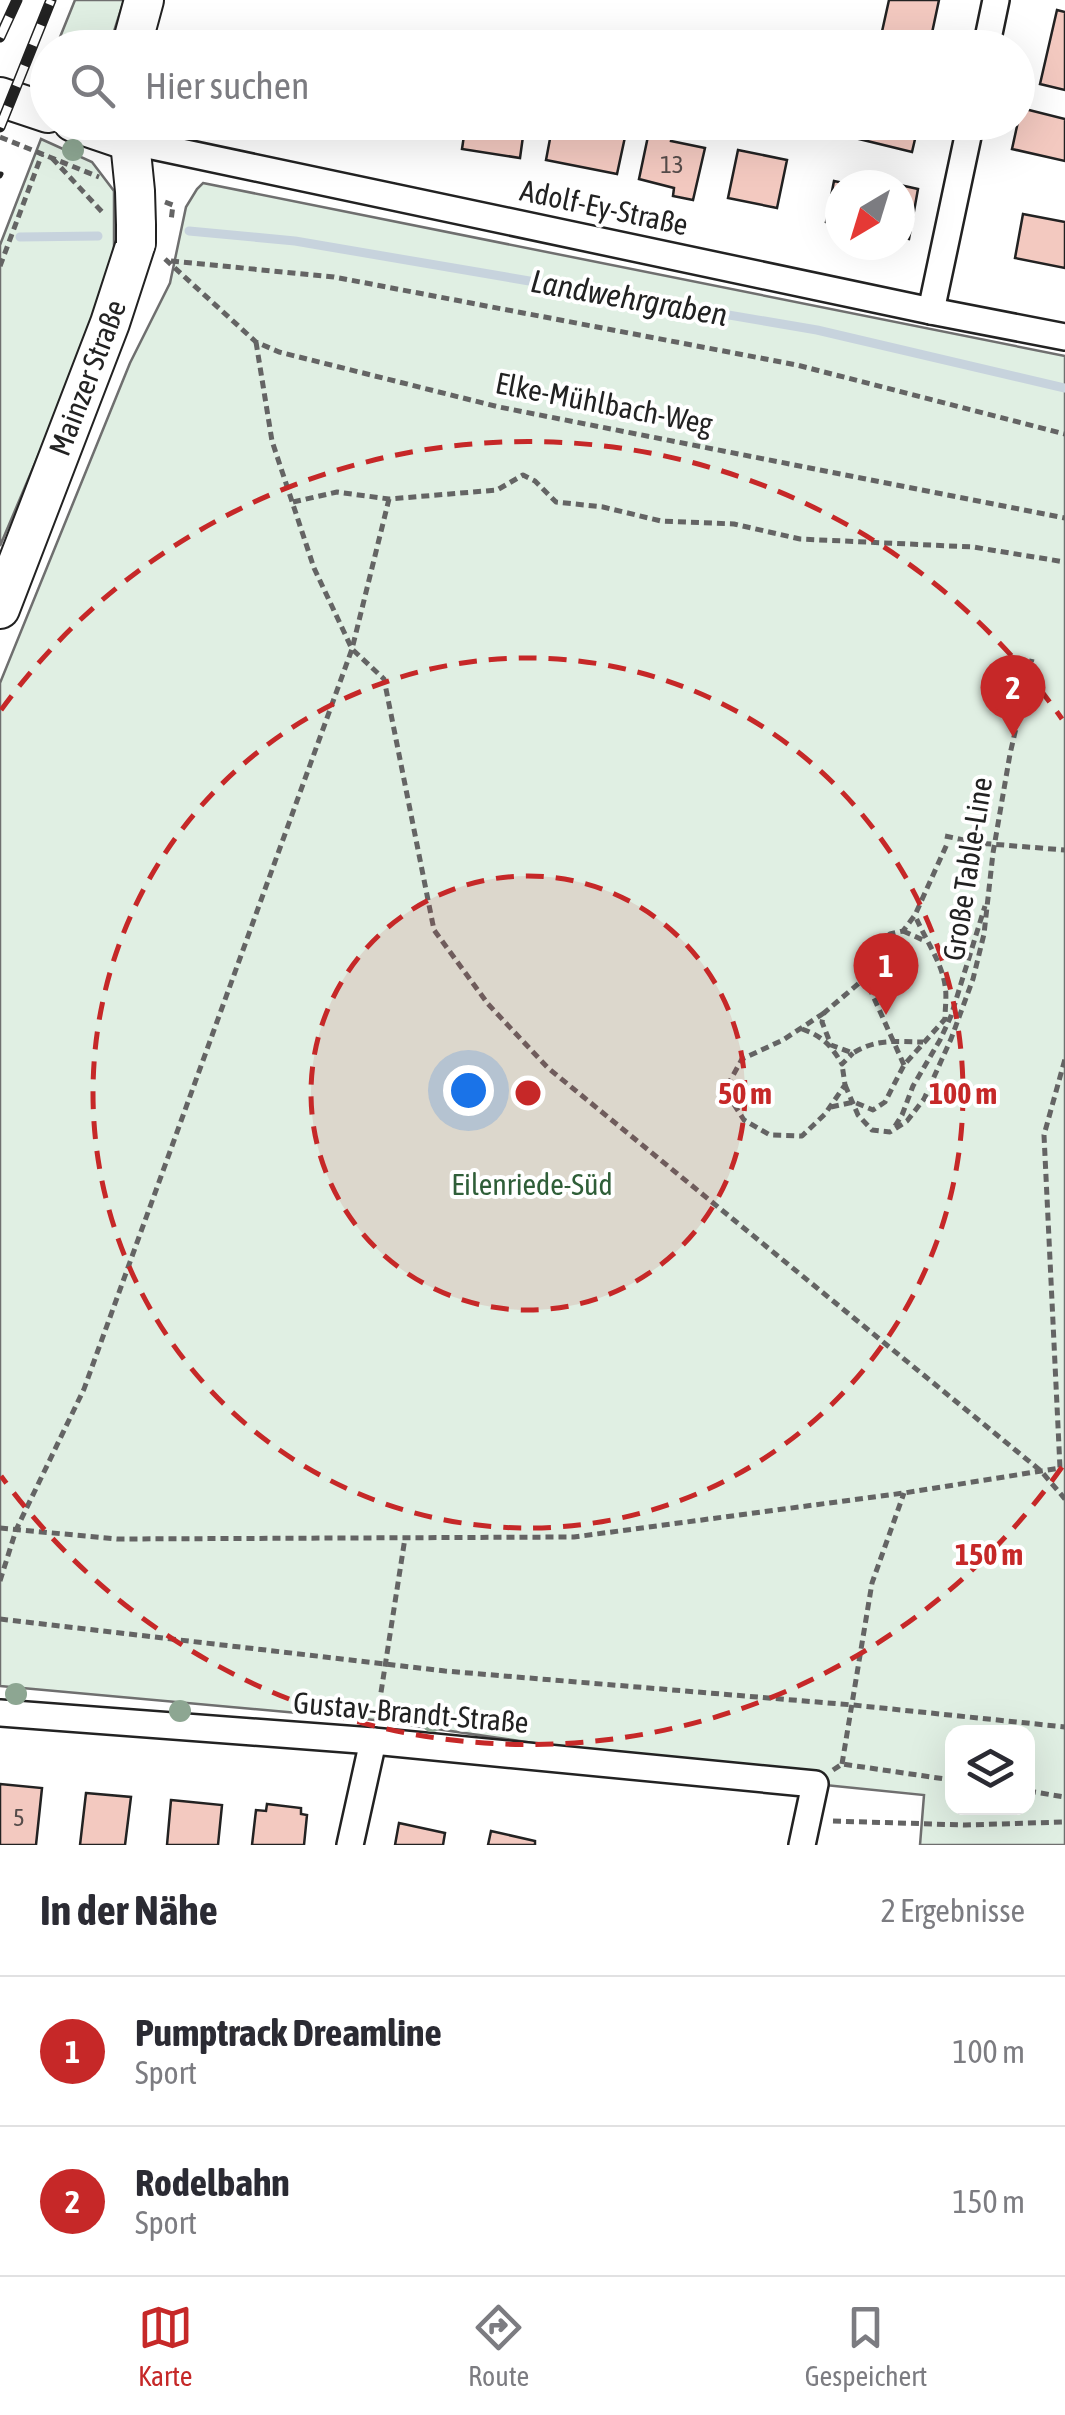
<!DOCTYPE html>
<html lang="de">
<meta charset="utf-8">
<style>
:root{--surface:#fff;--page:#f2f2f3;--text:#2b2b33;--muted:#7c7c81;--line:#e1e1e2;--accent:#c62828}
body{margin:0;font-family:"Asap Condensed",sans-serif;background:var(--page);color:var(--text)}
.controls{position:absolute;right:30px;bottom:30px;display:grid;overflow:hidden;border-radius:20px;box-shadow:0 10px 40px #0002}
.controls button{width:90px;height:90px;display:grid;place-items:center;padding:0;border:0;border-bottom:2px solid var(--line);background:var(--surface);color:var(--text);font:50px sans-serif}
.compass{position:absolute;left:825px;top:170px;width:90px;height:90px;border-radius:50%;background:var(--surface);box-shadow:0 10px 40px #0002;rotate:218deg}
.you{position:absolute;left:468px;top:1090px;width:35px;height:35px;margin:-25px;border:8px solid #fff;border-radius:50%;background:#1a73e8;box-shadow:0 0 0 15px #1a73e833}
.badge{display:grid;place-items:center;width:65px;height:65px;border-radius:50%;background:var(--accent);color:#fff;font-size:32px;font-weight:700}
.pin{position:absolute;translate:-50% -82px;filter:drop-shadow(0 2px 5px #0008)}
.pin::after{content:'';position:absolute;top:52px;width:35px;height:30px;background:inherit;clip-path:polygon(0 0,100% 0,50% 100%)}
.list{margin:0;padding:0;list-style:none}
h2{display:flex;justify-content:space-between;align-items:center;height:130px;margin:0;padding:0 40px;font-size:42px}
h2 small{font-size:32px;font-weight:400;color:var(--muted)}
.list li{display:grid;grid-template-columns:65px 1fr auto;gap:30px;align-items:center;box-sizing:border-box;height:150px;padding:0 40px;border-top:2px solid var(--line)}
.list b{display:block;font-size:38px;white-space:nowrap}
.list p{margin:0;font-size:32px;white-space:nowrap;color:var(--muted)}
.list em{font-size:32px;font-style:normal;color:var(--muted)}
.icon{flex:none;width:55px;height:55px;fill:none;stroke:currentColor;stroke-width:2;stroke-linecap:round;stroke-linejoin:round}
.map{position:relative;flex:none;width:1065px;height:1845px;overflow:hidden}
.search{position:absolute;background:var(--surface);box-shadow:0 10px 40px #0002;left:30px;right:30px;top:30px;height:110px;display:flex;align-items:center;gap:25px;box-sizing:border-box;padding:0 35px;border-radius:55px;color:var(--muted);font-size:38px}
.sheet{height:430px;background:var(--surface)}
nav{display:flex;justify-content:space-around;align-items:center;box-sizing:border-box;height:140px;border-top:2px solid var(--line);background:var(--surface);font-size:28px;color:var(--muted)}
nav a{display:grid;justify-items:center;gap:5px}
nav .on{color:var(--accent)}
.map>svg:first-child{display:block}
</style>
<div class="map">
<svg width="1065" height="1845" viewBox="0 0 1065 1845">
<rect width="100%" height="100%" fill="#fff"/>
<g fill="#e0efe3" stroke="#6f6f6f" stroke-width="2.5" fill-rule="evenodd">
<path d="M75,0H124L109,47H56Z"/>
<path d="M41,139L92,162L114,191V270L104,300L0,546V245Z"/>
<path d="M203,183L1065,356V1845H920L924,1795L815,1784L375,1720L0,1686V683L130,363L170,283L186,207L197,189ZM952,1732H1028V1808H952Z"/>
</g>
<g fill="none" stroke-linecap="round" stroke-linejoin="round">
<g stroke="#c7d3dd" stroke-width="9">
<path d="M189,231L295,241L817,330L1065,388"/>
<path d="M20,237L98,236"/>
</g>
</g>
<g fill="#f3c9c0" stroke="#222" stroke-width="2.5">
<path d="M889,0H939L929,47L881,36Z"/>
<path d="M1057,10L1065,12V90L1040,84Z"/>
<path d="M1021,108L1065,119V161L1012,149Z"/>
<path d="M466,122H525L520,158L462,149Z"/>
<path d="M651,122L674,126L671,141L705,148L693,200L673,196L674,188L639,179Z"/>
<path d="M859,122H919L912,152L855,138Z"/>
<path d="M553,123L625,137L617,174L546,160Z"/>
<path d="M738,150L787,160L777,208L728,198Z"/>
<path d="M834,181L853,185H840V225L826,222Z"/>
<path d="M900,185L918,189L909,239L900,237Z"/>
<path d="M1023,214L1065,222V268L1015,258Z"/>
<path d="M0,1784L42,1788L36,1845H0Z"/>
<path d="M86,1793L131,1797L125,1845H80Z"/>
<path d="M171,1800L222,1805L218,1845H167Z"/>
<path d="M267,1804L301,1808V1814L307,1815L304,1845H252L256,1810L266,1811Z"/>
<path d="M399,1823L445,1833L443,1845H395Z"/>
<path d="M491,1831L535,1841V1845H488Z"/>
</g>
<g fill="none" stroke-linecap="round" stroke-linejoin="round">
<defs>
<g id="street">
<path d="M986,48L996,0"/>
<path d="M129,141L931,311L1065,337"/>
<path d="M931,311L971,122"/>
<path d="M0,1713L373,1741L815,1784L802,1845"/>
<path d="M350,1845L373,1741"/>
</g>
<g id="secondary">
<path d="M131,48L144,0"/>
<path d="M0,97L48,113"/>
<path d="M73,122L129,141"/>
<path d="M128,122L135,191L136,225"/>
<path d="M0,609L110,323L136,243"/>
</g>
</defs>
<use href="#street" stroke="#222" stroke-width="30"/>
<use href="#secondary" stroke="#222" stroke-width="42"/>
<g stroke="#646464" stroke-width="5" stroke-dasharray="8 5" stroke-linecap="butt">
<path d="M0,137L99,177"/>
<path d="M52,158L104,214"/>
<path d="M165,202L173,205L171,221"/>
<path d="M165,259L256,342L279,352L499,407L1065,518"/>
<path d="M171,261L334,277L797,365L1065,434"/>
<path d="M0,266L42,154"/>
<path d="M256,342L272,441L314,568L352,649L384,679L434,930L488,1004L548,1068L1041,1471L1065,1499"/>
<path d="M293,502L337,492L389,499L497,490L523,475L535,481L556,502L603,507L661,521L734,524L800,539L973,547L1065,562"/>
<path d="M945,836L978,843L1065,850"/>
<path d="M903,931L923,940"/>
<path d="M865,978L868,952L890,934L903,931L915,915L947,844"/>
<path d="M824,1013L783,1040L742,1059L730,1081L733,1103L744,1120L770,1135L802,1136L825,1114L845,1085L842,1064"/>
<path d="M802,1029C822,1036 831,1045 842,1064L853,1053"/>
<path d="M904,1065L865,978L824,1013L822,1022L831,1045L853,1053C878,1038 895,1042 923,1042"/>
<path d="M845,1085L858,1115L872,1130L890,1132L907,1121L924,1099L951,1039L973,979L984,934L993,853L1010,754L1032,659"/>
<path d="M831,1107L854,1102L873,1110L885,1102L904,1065L945,1019C945,1008 947,996 945,985C941,960 924,938 915,915"/>
<path d="M895,1126L902,1115L913,1086L940,1040L951,1016L985,906"/>
<path d="M0,1528L117,1539L574,1537L904,1493L1060,1468L1044,1135L1065,1059"/>
<path d="M0,1581L16,1530L84,1389L352,649L389,499"/>
<path d="M0,1619L445,1671L853,1705L1065,1727"/>
<path d="M377,1718L405,1538"/>
<path d="M842,1764L872,1583L904,1493"/>
<path d="M833,1770L842,1764L952,1780"/>
<path d="M1028,1791L1065,1797"/>
<path d="M833,1821L965,1825L1065,1822"/>
</g>
<use href="#street" stroke="#fff" stroke-width="25"/>
<use href="#secondary" stroke="#fff" stroke-width="38"/>
<defs>
<g id="rail">
<path d="M0,37L17,0"/>
<path d="M0,127L51,0"/>
</g>
</defs>
<use href="#rail" stroke="#222" stroke-width="11"/>
<use href="#rail" stroke="#fff" stroke-width="8" stroke-dasharray="22" stroke-linecap="butt"/>
<defs>
<path id="secondary-bridge" d="M136,225V243"/>
</defs>
<use href="#secondary-bridge" stroke="#222" stroke-width="42" stroke-linecap="butt"/>
<use href="#secondary-bridge" stroke="#fff" stroke-width="38"/>
<path stroke="#222" stroke-width="5" d="M0,176L1,174"/>
</g>
<g fill="#8da692">
<circle cx="73" cy="150" r="11"/>
<circle cx="16" cy="1694" r="11"/>
<circle cx="180" cy="1711" r="11"/>
<circle cx="432" cy="1721" r="11"/>
</g>
<circle cx="528" cy="1093" r="217" fill="#c62828" fill-opacity=".12"/>
<g fill="none" stroke="#c62828" stroke-width="5" stroke-dasharray="18 12">
<circle cx="528" cy="1093" r="217"/>
<circle cx="528" cy="1093" r="435"/>
<path d="M1062 1467A652 652 0 0 1 1 1476M1 710A652 652 0 0 1 1062 719"/>
</g>
<g text-anchor="middle" stroke-width="8" stroke-linejoin="round" paint-order="stroke">
<g font-size="25" fill="#564c4a">
<text x="672" y="173">13</text>
<text x="19" y="1826">5</text>
</g>
<g font-size="30" fill="#222" stroke="#fff">
<text transform="translate(604 208) rotate(12)" y="10">Adolf-Ey-Straße</text>
<text transform="translate(88 378) rotate(-69)" y="10">Mainzer Straße</text>
<text transform="translate(604 404) rotate(11)" y="10">Elke-Mühlbach-Weg</text>
<text transform="translate(968 869) rotate(-81)" y="10">Große Table-Line</text>
<text transform="translate(411 1713) rotate(5)" y="10">Gustav-Brandt-Straße</text>
</g>
<g font-size="30" fill="#2f5e38" stroke="#fff">
<text x="532" y="1195">Eilenriede-Süd</text>
</g>
<g font-size="32" font-style="italic" fill="#222" stroke="#fff">
<text transform="translate(629 298) rotate(10)" y="11">Landwehrgraben</text>
</g>
</g>
<circle cx="528" cy="1093" r="15" fill="#c62828" stroke="#fff" stroke-width="5"/>
<g font-size="30" text-anchor="middle" font-weight="bold" fill="#c62828" stroke="#fff" stroke-width="8" stroke-linejoin="round" paint-order="stroke">
<text x="745" y="1104">50 m</text>
<text x="963" y="1104">100 m</text>
<text x="989" y="1565">150 m</text>
</g>
</svg>
<div class="controls">
<button><svg class="icon" aria-label="layers" viewBox="0 0 24 24"><path d="M12 4l9 5-9 5-9-5zM3 14l9 5 9-5"/></svg></button>
</div>
<svg class="compass" viewBox="-18 -18 36 36"><path d="M0-13l5 13h-10z" fill="#e53935"/><path d="M0 13l5-13h-10z" fill="#7c7c81"/></svg>
<div class="you"></div>
<div class="pin badge" style="left:886px;top:1015px">1</div>
<div class="pin badge" style="left:1013px;top:737px">2</div>
<div class="search"><svg class="icon" aria-label="search" viewBox="0 0 24 24"><circle cx="10" cy="10" r="6"/><path d="M15 15l6 6"/></svg>Hier suchen</div>
</div>
<section class="sheet">
<h2>In der Nähe<small>2 Ergebnisse</small></h2>
<ul class="list">
<li><span class="badge">1</span><div><b>Pumptrack Dreamline</b><p>Sport</p></div><em>100 m</em></li>
<li><span class="badge">2</span><div><b>Rodelbahn</b><p>Sport</p></div><em>150 m</em></li>
</ul>
</section>
<nav>
<a class="on"><svg class="icon" aria-label="map" viewBox="0 0 24 24"><path d="M3 6l6-2 6 2 6-2v14l-6 2-6-2-6 2zM9 4v14M15 6v14"/></svg>Karte</a>
<a><svg class="icon" aria-label="directions" viewBox="0 0 24 24"><path d="M12 3l9 9-9 9-9-9zM9 14v-3h6M13 9l2 2-2 2"/></svg>Route</a>
<a><svg class="icon" aria-label="saved" viewBox="0 0 24 24"><path d="M7 4h10v16l-5-4-5 4z"/></svg>Gespeichert</a>
</nav>
